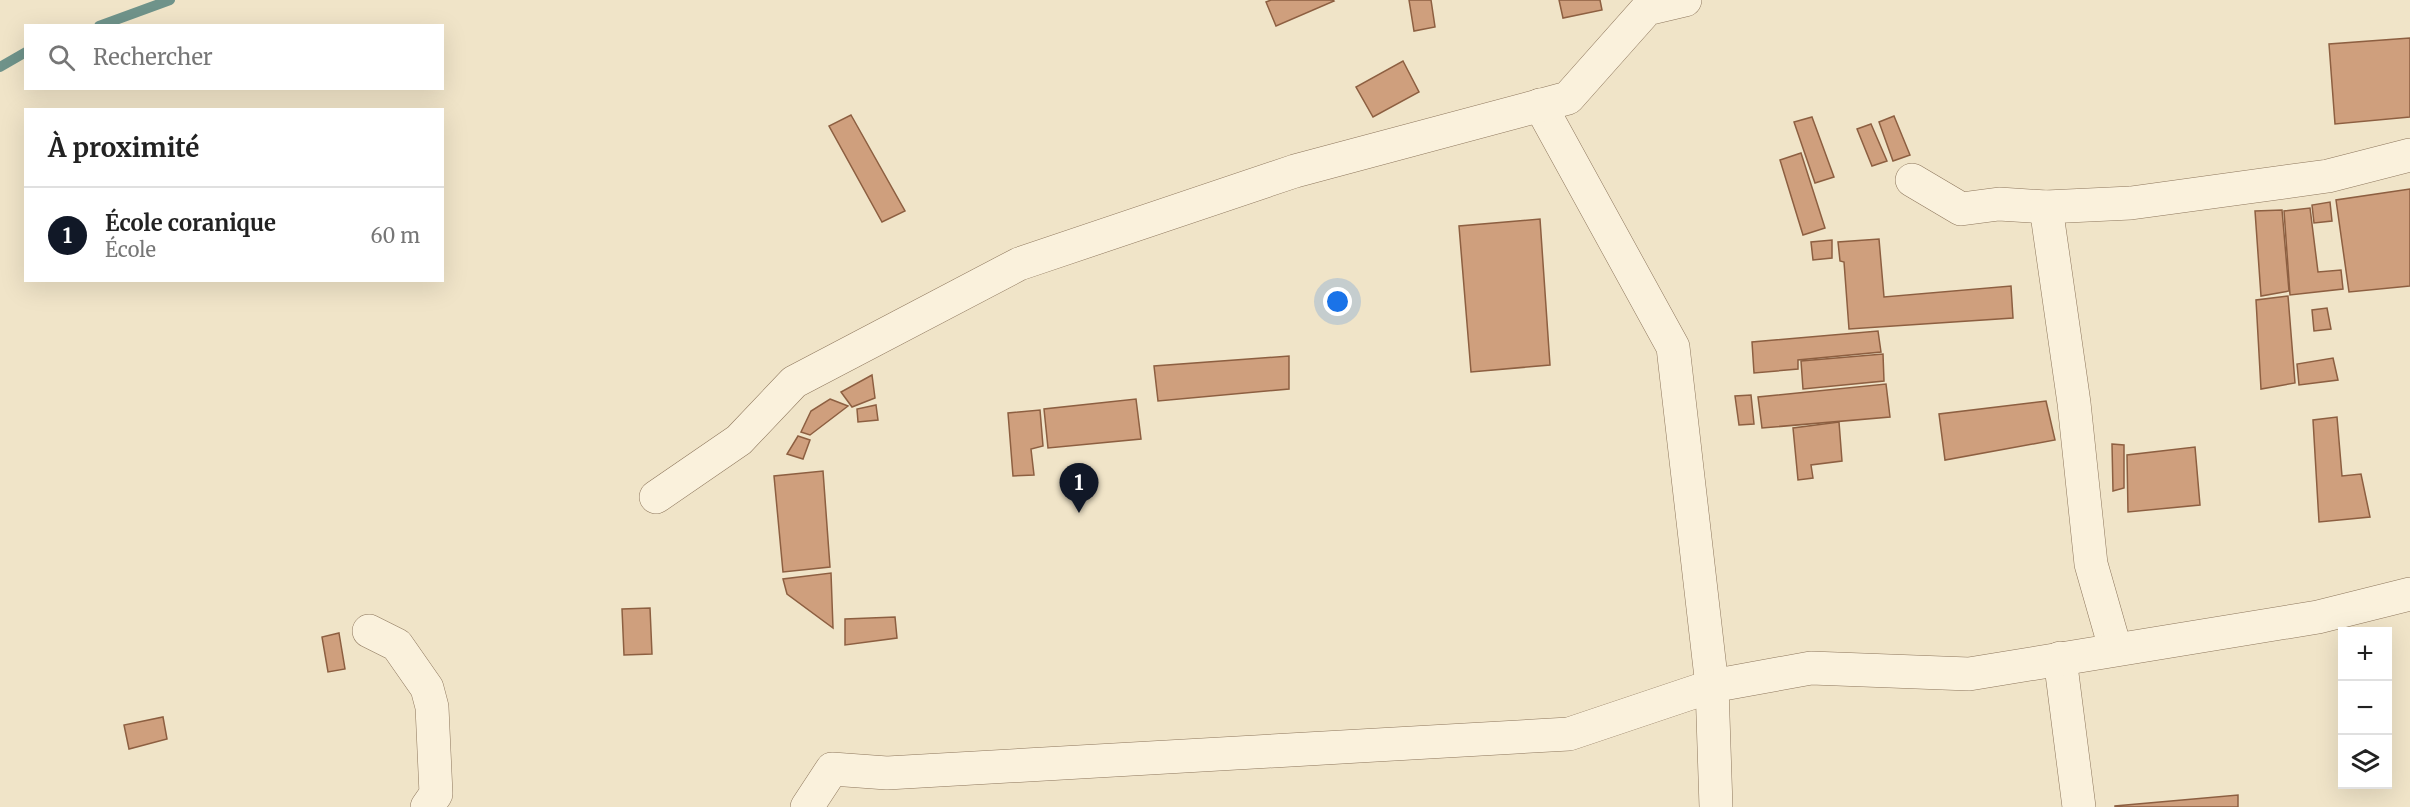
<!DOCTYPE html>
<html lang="fr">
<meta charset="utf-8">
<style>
:root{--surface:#fff;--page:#f2f2f2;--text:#222;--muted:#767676;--line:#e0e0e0;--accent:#111827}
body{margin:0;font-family:Merriweather,serif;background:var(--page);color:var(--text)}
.controls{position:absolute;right:18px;bottom:18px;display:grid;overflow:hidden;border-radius:0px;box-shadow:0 6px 24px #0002}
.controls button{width:54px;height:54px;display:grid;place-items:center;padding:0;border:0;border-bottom:2px solid var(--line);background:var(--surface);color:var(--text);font:30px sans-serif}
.you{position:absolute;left:1338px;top:302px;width:21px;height:21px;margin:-15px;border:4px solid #fff;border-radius:50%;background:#1a73e8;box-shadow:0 0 0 9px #1a73e833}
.badge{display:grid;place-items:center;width:39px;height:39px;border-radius:50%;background:var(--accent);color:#fff;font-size:20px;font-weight:700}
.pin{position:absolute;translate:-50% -50px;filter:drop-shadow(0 2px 3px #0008)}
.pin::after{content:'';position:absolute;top:32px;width:21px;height:18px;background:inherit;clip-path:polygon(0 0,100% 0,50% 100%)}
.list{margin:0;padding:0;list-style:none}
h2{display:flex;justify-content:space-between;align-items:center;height:78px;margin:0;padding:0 24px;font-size:26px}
h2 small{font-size:20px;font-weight:400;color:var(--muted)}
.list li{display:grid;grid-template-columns:39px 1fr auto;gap:18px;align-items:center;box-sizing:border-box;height:96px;padding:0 24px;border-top:2px solid var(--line)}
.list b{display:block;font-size:22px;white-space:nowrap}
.list p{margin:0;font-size:20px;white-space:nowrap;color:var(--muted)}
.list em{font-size:20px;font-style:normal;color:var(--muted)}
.icon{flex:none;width:33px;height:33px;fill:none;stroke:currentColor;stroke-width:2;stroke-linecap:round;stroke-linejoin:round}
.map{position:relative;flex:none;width:2410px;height:807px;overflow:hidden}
.search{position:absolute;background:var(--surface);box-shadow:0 6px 24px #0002;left:24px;top:24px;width:420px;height:66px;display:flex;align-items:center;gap:15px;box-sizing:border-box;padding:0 21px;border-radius:0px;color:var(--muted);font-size:22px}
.panel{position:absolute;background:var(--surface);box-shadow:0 6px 24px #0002;left:24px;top:108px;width:420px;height:174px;border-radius:0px}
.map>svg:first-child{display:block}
</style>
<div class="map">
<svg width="2410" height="807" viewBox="0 0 2410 807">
<rect width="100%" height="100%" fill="#f0e4c8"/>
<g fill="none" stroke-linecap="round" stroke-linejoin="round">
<g stroke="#6f938a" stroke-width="10">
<path d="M99,26L170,0"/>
<path d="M0,67L26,52"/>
</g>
</g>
<g fill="#cf9f7d" stroke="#8d5f41" stroke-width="1.5">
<path d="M1271,0H1333L1334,1L1276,26L1266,2Z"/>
<path d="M1409,0H1431L1435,27L1414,31Z"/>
<path d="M1559,0H1600L1602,10L1563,18Z"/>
<path d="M2410,38V117L2335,124L2329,44Z"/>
<path d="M1403,61L1419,92L1373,117L1356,87Z"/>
<path d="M851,115L905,211L882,222L829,126Z"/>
<path d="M1894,116L1910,155L1893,161L1879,122Z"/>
<path d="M1812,117L1834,177L1815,183L1794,122Z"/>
<path d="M1871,124L1887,161L1872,166L1857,129Z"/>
<path d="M1801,153L1825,228L1803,235L1780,160Z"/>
<path d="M2410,189V286L2349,292L2336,200Z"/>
<path d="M2330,202L2332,221L2314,223L2312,205Z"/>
<path d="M2310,208L2318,272L2341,270L2343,289L2290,295L2284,211Z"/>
<path d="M2282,210L2289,291L2261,296L2255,211Z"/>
<path d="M1540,219L1550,365L1471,372L1459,226Z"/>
<path d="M1879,239L1884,297L2011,286L2013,318L1849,329L1844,262L1840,261L1838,242Z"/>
<path d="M1832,240V258L1813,260L1811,242Z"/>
<path d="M2288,296L2295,383L2261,389L2256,300Z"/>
<path d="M2327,308L2331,329L2314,331L2312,310Z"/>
<path d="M1878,331L1881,352L1798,360V369L1754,373L1752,342Z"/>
<path d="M1883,354L1884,381L1803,389L1801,361Z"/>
<path d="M1289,356V389L1158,401L1154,366Z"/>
<path d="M2333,358L2338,380L2299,385L2297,364Z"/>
<path d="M872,375L875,398L852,407L841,392Z"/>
<path d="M1886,384L1890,417L1762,428L1758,397Z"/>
<path d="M1751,395L1754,424L1739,425L1735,396Z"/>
<path d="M830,399L848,406L810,435L801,432L811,411Z"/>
<path d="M1136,399L1141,439L1048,448L1044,409Z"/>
<path d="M2046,401L2055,440L1945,460L1939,414Z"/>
<path d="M876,405L878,420L858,422L857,409Z"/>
<path d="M1040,410L1043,446L1031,449L1034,475L1013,476L1008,413Z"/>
<path d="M2337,417L2342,476L2361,474L2370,517L2319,522L2313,420Z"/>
<path d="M1839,422L1842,461L1811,465L1813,478L1798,480L1793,428Z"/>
<path d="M798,436L810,440L803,459L787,454Z"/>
<path d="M2112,444L2124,445V488L2113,491Z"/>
<path d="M2195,447L2200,505L2128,512L2127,455Z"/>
<path d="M823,471L830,567L783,572L774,476Z"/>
<path d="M831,573L833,628L787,594L783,579Z"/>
<path d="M650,608L652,654L624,655L622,609Z"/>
<path d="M895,617L897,638L845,645V619Z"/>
<path d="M339,633L345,669L328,672L322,637Z"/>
<path d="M163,717L167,739L129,749L124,725Z"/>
<path d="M2238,795V807H2115V806Z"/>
</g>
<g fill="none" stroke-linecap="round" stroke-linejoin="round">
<defs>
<g id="minor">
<path d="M1540,105L1673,347L1712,686L1716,807"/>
<path d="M1912,180L1961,209L1999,204L2046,207L2131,203L2328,176L2410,155"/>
<path d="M2046,207L2074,403L2091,564L2115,648"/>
<path d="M656,497L739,440L794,382L1019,264L1295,171L1568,98L1647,9L1685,0"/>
<path d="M369,631L397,645L427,688L432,707L436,794L427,807"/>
<path d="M2060,658L2079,807"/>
<path d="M807,807L832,769L887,773L1569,734L1712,686L1811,668L1969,674L2318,617L2410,594"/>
</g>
</defs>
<use href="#minor" stroke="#8d765c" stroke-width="34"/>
<use href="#minor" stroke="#faf1dc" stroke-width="33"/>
</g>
</svg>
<div class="controls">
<button>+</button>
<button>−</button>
<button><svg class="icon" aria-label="layers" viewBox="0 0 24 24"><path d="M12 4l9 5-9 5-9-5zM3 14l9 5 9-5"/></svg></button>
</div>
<div class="you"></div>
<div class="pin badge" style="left:1079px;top:513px">1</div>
<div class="search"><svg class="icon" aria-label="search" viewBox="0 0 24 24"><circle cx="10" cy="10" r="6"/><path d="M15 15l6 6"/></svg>Rechercher</div>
<section class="panel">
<h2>À proximité<small></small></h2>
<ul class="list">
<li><span class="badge">1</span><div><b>École coranique</b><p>École</p></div><em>60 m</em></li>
</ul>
</section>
</div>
